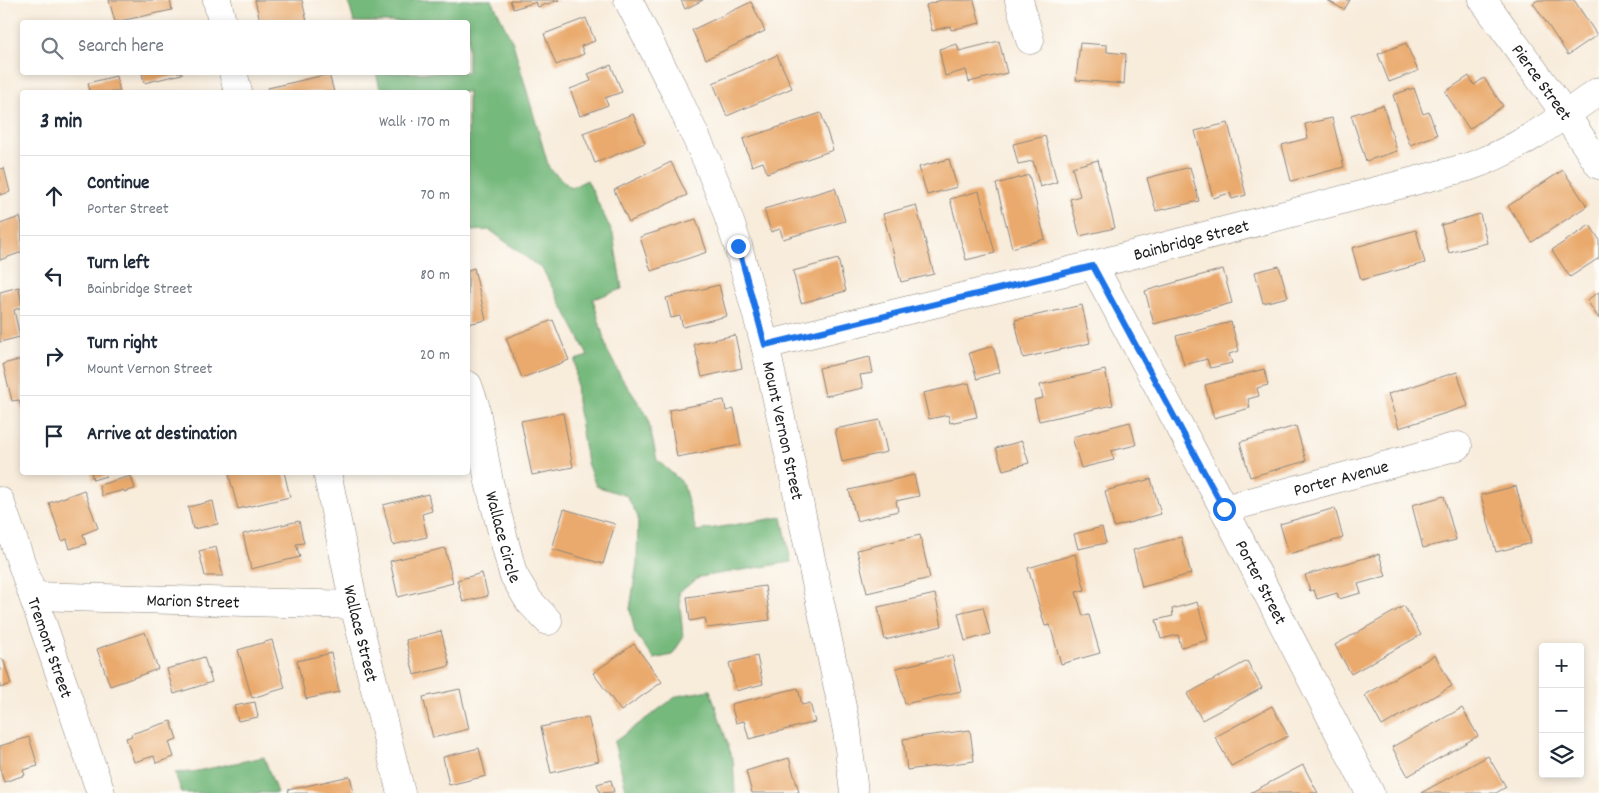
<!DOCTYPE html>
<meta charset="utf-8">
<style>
:root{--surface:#fff;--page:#f2f2f3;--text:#1f2937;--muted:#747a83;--line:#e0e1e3}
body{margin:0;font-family:Dekko,sans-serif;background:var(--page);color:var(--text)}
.controls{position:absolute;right:15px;bottom:15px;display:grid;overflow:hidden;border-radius:5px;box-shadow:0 2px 8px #0003}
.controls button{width:45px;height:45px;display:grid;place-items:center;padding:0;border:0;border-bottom:1px solid var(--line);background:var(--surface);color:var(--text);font:25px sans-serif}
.stop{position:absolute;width:15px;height:15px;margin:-11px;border:4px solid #1a73e8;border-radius:50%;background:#fff}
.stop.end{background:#1a73e8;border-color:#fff;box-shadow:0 1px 5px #0008}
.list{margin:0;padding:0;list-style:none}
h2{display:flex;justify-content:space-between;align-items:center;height:65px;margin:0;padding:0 20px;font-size:21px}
h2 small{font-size:16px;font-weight:400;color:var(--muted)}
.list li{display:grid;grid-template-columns:32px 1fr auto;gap:15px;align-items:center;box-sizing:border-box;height:80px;padding:0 20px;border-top:1px solid var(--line)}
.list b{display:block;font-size:19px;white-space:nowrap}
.list p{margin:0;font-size:16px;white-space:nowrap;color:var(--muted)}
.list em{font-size:16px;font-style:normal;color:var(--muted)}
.icon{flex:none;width:28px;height:28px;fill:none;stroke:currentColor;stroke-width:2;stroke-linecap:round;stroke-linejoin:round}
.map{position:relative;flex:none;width:1599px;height:793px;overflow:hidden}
.search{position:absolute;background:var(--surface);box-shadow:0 2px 8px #0003;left:20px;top:20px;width:450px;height:55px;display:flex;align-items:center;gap:12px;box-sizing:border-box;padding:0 18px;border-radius:5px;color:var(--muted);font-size:19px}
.panel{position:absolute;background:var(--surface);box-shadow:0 2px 8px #0003;left:20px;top:90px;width:450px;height:385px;border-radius:5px}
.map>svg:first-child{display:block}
</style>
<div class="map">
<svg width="1599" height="793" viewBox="0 0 1599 793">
<rect width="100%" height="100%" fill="#fdfcf7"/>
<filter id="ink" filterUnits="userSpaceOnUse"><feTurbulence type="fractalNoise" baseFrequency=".02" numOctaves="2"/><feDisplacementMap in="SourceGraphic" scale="10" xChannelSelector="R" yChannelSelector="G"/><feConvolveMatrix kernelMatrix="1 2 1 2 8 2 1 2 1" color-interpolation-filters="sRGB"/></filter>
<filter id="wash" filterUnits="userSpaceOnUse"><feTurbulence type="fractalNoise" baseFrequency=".0096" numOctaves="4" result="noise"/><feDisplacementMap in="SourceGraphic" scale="20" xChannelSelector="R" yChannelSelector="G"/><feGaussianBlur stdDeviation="1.12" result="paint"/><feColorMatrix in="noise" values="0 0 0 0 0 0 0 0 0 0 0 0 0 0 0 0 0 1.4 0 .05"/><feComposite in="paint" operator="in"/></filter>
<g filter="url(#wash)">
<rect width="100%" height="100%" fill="#f8ecdb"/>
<g fill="#76b97d" stroke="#496a4c">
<path d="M348,0H492L513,43L549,168L571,188L587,180L613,234L622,289L593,299L607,350L621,377L647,415L657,460L683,483L696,531L782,517L791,562L700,577L679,592L683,638L672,655L654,659L635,633L630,609L637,563L638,517L627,496L596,486L587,463L577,401L575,360L588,356L576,332L543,270L490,230L468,231V92H381L376,73L468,72V22H354Z"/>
<path d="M710,690L733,760L735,793H627L614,742L677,696Z"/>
<path d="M264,757L277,793H182L175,773L192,772Z"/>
</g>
<g id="blocks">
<g fill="#eaaa6d">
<path d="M109,0H170L172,10L115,22Z"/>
<path d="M255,0H302L307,22H268L267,19L260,21Z"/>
<path d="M510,0H559L538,7L536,2L513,9Z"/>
<path d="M681,0H703L685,9Z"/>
<path d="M941,0H974L980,23L951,30L950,26L932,31L926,5Z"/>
<path d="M1327,0H1350L1344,10Z"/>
<path d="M1538,0H1574L1597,35L1568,55L1533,3Z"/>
<path d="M751,2L765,31L706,59L692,30Z"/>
<path d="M586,18L595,41L581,46L584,54L556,65L544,34Z"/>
<path d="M999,41L1007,73L969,82L966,70L945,76L939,49L957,44L959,51Z"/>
<path d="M1080,43L1107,45V52L1126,54L1124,84L1076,80Z"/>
<path d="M1406,43L1418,71L1389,82L1378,54Z"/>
<path d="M777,55L792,88L727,116L713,83Z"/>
<path d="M611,65L622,92L605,98L608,105L580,116L570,89L591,81L588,74Z"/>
<path d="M142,72H182V74L144,83Z"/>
<path d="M329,74L334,92H269L268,88Z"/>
<path d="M116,76L120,92H90L88,83Z"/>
<path d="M1469,76L1474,85L1484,78L1503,106L1469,129L1445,92Z"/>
<path d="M1414,88L1423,114L1429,112L1437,135L1410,145L1393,95Z"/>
<path d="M1383,105L1397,151L1366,161L1351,115Z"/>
<path d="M821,113L833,150L767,173L763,162L752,166L743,139Z"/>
<path d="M633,114L645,143L595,163L583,133Z"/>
<path d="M1332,118L1344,167L1291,181L1282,145L1308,138L1305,124Z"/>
<path d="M1228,123L1246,195L1232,199L1230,193L1213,198L1195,131Z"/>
<path d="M1045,136L1057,182L1040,187L1033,161L1018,164L1013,144Z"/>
<path d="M949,159L957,187L927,195L919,167Z"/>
<path d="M1098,160L1115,228L1080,236L1070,199L1080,196L1072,167Z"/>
<path d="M671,162L687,195L629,222L614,190Z"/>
<path d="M1190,167L1199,201L1156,211L1147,178Z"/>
<path d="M4,168L10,192L0,195V169Z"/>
<path d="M1563,170L1587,206L1532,242L1508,206Z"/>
<path d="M1029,175L1045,239L1012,248L996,184Z"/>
<path d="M835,188L845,221L783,239L780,229L771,232L764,209Z"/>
<path d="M979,191L995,253L966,260L950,199Z"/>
<path d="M916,205L934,274L901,282L883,214Z"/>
<path d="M1480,214L1487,243L1449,253L1441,225Z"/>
<path d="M20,217L22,224V252L0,260V224Z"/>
<path d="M696,219L707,252L651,271L640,237Z"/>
<path d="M1590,225L1599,239V258L1570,277L1552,250Z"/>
<path d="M1416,230L1425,263L1361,280L1352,248Z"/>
<path d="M838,259L846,291L801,303L793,271Z"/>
<path d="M1279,266L1288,297L1263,303L1255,272Z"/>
<path d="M474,268L486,320L468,324V270Z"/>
<path d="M1223,269L1232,303L1154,324L1145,291Z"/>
<path d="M719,285L727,316L683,327L680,316L671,318L666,298Z"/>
<path d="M19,287L22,307L14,310L20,337L0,342V292Z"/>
<path d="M1599,292V319L1587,300Z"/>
<path d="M1082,305L1090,343L1023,358L1015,320Z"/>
<path d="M553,320L569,360L522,378L506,338Z"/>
<path d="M1231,322L1239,351L1229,354L1232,363L1210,368L1207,359L1184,365L1176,336Z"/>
<path d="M735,335L742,368L702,377L694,344Z"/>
<path d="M993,346L1000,372L977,379L969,353Z"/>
<path d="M870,357L873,373L860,375L863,388L825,396L819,368Z"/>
<path d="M22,359V411L19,400L12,401L3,364Z"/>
<path d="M1264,369L1268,385L1257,388L1259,396L1248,399L1250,408L1214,418L1205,385Z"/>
<path d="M1105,370L1113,405L1039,421L1034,400L1043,398L1040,385Z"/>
<path d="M1457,372L1468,406L1399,428L1388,394Z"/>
<path d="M969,383L977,417L950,423L948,415L929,419L923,393Z"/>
<path d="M724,400L726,411L734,409L741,445L677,457L669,410Z"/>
<path d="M563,413L573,467L532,475L521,421Z"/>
<path d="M880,420L887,452L842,462L835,429Z"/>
<path d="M1130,422L1136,445L1111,451L1114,460L1081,468L1072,437Z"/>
<path d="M1296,426L1306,461L1250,477L1240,442Z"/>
<path d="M1022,441L1029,463L1003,470L996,448Z"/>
<path d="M91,472H105L106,476L93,480Z"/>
<path d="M238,472H284L290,497L238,509L229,475Z"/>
<path d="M914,475L919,496L896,501L898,511L857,521L849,490Z"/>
<path d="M131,476L135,489L124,492V490L102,496L99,485Z"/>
<path d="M1151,479L1161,514L1114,527L1105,491Z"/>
<path d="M1516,486L1531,543L1496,552L1481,495Z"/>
<path d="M84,490L98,528L83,534L86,544L70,549L67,539L62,541L49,503Z"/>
<path d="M428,494L432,511L422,514L427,537L393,545L383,505Z"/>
<path d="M1444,496L1456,540L1423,548L1412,505Z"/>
<path d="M213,501L218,524L193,529L188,507Z"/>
<path d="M1335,508L1343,538L1289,554L1280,524Z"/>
<path d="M564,509L615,524L603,564L552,549Z"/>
<path d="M299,521L304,543L296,544L300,557L251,569L243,534Z"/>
<path d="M1102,527L1106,543L1078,549L1074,534Z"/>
<path d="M920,535L930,578L867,593L857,550Z"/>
<path d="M1181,537L1191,574L1142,587L1133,550Z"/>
<path d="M216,547L223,576H205L199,551Z"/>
<path d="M445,548L453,583L398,597L390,561Z"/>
<path d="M1075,554L1085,590L1076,592L1083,616L1089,615L1100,653L1061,664L1050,625L1045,626L1028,568Z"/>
<path d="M1379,554L1386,576L1358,584L1361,593L1339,599L1337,593L1317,599L1314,590L1310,591L1305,575Z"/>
<path d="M482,573L488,596L463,602L457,580Z"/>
<path d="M765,586L770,620L707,628L705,618L690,621L687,597Z"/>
<path d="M935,594L942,626L885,640L878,607Z"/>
<path d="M1197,602L1208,640L1181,647L1178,635L1161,639L1156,620L1173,616L1172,609Z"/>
<path d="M1404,606L1421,635L1351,674L1335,645Z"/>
<path d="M983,607L990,634L965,641L958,613Z"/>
<path d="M441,631L450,666L414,675L406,640Z"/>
<path d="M145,632L158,669L110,686L97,649Z"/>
<path d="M272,640L285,688L252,698L238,650Z"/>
<path d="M634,644L662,682L621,711L593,673Z"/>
<path d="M331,653L339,692L306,699L297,661Z"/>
<path d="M952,655L961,691L905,704L896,668Z"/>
<path d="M1435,655L1452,686L1382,726L1365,695Z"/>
<path d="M757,656L763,684L736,691L729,663Z"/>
<path d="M204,657L212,682L174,694L167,669Z"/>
<path d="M0,659H3L11,684L0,688Z"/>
<path d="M1247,661L1262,688L1202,720L1187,694Z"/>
<path d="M798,688L802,705L810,703L815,722L749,739L744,721L736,723L731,704Z"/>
<path d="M460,689L469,729L433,738L423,697Z"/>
<path d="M255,702L258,717L238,721L234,706Z"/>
<path d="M1272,706L1288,736L1231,766L1215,737Z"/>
<path d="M1462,708L1478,736L1408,776L1392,747Z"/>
<path d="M588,717L599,761L551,773L541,727Z"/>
<path d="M171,721L177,739L169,742L174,757L156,763L154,756L134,762L126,738L132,736L131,734Z"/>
<path d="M970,730L974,761L907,770L903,739Z"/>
<path d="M29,737L38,766L23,770L25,775L4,782L0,770V746Z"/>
<path d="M479,748L486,776L449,785L443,757Z"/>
<path d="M1488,756L1506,787L1496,793H1421Z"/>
<path d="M789,758L799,792L794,793H752L746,771Z"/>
<path d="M1303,765L1318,793H1250Z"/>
<path d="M350,776L354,793H289L288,790Z"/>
<path d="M611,780L614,792L600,793L597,784Z"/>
</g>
</g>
</g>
<g filter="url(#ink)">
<use href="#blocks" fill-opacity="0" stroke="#8a847c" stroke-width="1"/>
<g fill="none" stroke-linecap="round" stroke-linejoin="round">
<defs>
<g id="minor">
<path d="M217,0L222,22"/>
<path id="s1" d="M628,0L676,94L707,161L724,204L738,246L765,345L789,454L847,731L854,793"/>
<path d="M1019,0L1030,40"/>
<path id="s2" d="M1483,0L1566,115L1599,165"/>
<path d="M233,72L238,92"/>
<path id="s3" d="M1093,265L1224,509L1370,793"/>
<path id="s4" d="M765,345L1093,265L1468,167C1516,151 1558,120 1599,91"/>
<path id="s5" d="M468,385L475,405L489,482L513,574L529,601L548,621"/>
<path id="s6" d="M327,472L354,605L401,793"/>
<path id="s7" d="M0,501L101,793"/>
<path id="s8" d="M1224,509L1458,446"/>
<path id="s9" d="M33,596L354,605"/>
</g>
</defs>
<use href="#minor" stroke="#8a847c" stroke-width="29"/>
<use href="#minor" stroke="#fff" stroke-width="28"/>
</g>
</g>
<g fill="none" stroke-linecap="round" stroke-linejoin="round" filter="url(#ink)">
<path stroke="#1a73e8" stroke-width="6" d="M738,246L765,345L1093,266L1224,509"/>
</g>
<g text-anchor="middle" stroke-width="4" stroke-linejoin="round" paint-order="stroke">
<g font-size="18" fill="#1c1c1c" stroke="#fdfcf7">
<text dy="6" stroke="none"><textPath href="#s2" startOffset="101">Pierce Street</textPath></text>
<text dy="6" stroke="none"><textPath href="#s4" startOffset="439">Bainbridge Street</textPath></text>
<text dy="6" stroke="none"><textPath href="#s1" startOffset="460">Mount Vernon Street</textPath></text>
<text dy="6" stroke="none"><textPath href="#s8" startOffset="121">Porter Avenue</textPath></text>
<text dy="6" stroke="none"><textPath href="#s5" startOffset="156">Wallace Circle</textPath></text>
<text dy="6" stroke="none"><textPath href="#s3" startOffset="359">Porter Street</textPath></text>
<text dy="6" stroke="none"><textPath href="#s9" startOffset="160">Marion Street</textPath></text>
<text dy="6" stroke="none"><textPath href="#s6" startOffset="165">Wallace Street</textPath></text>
<text dy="6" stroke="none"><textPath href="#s7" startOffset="155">Tremont Street</textPath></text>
</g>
</g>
</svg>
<div class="controls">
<button>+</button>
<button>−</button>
<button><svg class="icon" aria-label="layers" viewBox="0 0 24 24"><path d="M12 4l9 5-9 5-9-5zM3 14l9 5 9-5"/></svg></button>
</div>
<div class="stop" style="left:1224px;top:509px"></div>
<div class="stop end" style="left:738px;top:246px"></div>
<div class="search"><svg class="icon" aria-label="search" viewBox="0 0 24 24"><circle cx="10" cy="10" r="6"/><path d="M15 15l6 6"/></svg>Search here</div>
<section class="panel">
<h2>3 min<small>Walk · 170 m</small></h2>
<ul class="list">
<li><svg class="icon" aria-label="ahead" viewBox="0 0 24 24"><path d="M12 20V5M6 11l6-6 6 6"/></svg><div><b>Continue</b><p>Porter Street</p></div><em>70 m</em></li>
<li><svg class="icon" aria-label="left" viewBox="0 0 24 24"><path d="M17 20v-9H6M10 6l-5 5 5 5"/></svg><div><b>Turn left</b><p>Bainbridge Street</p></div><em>80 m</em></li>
<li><svg class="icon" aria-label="right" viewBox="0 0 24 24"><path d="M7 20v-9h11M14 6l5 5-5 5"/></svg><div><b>Turn right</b><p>Mount Vernon Street</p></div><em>20 m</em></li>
<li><svg class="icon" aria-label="arrive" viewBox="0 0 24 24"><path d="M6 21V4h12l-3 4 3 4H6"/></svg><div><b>Arrive at destination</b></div></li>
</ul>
</section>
</div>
